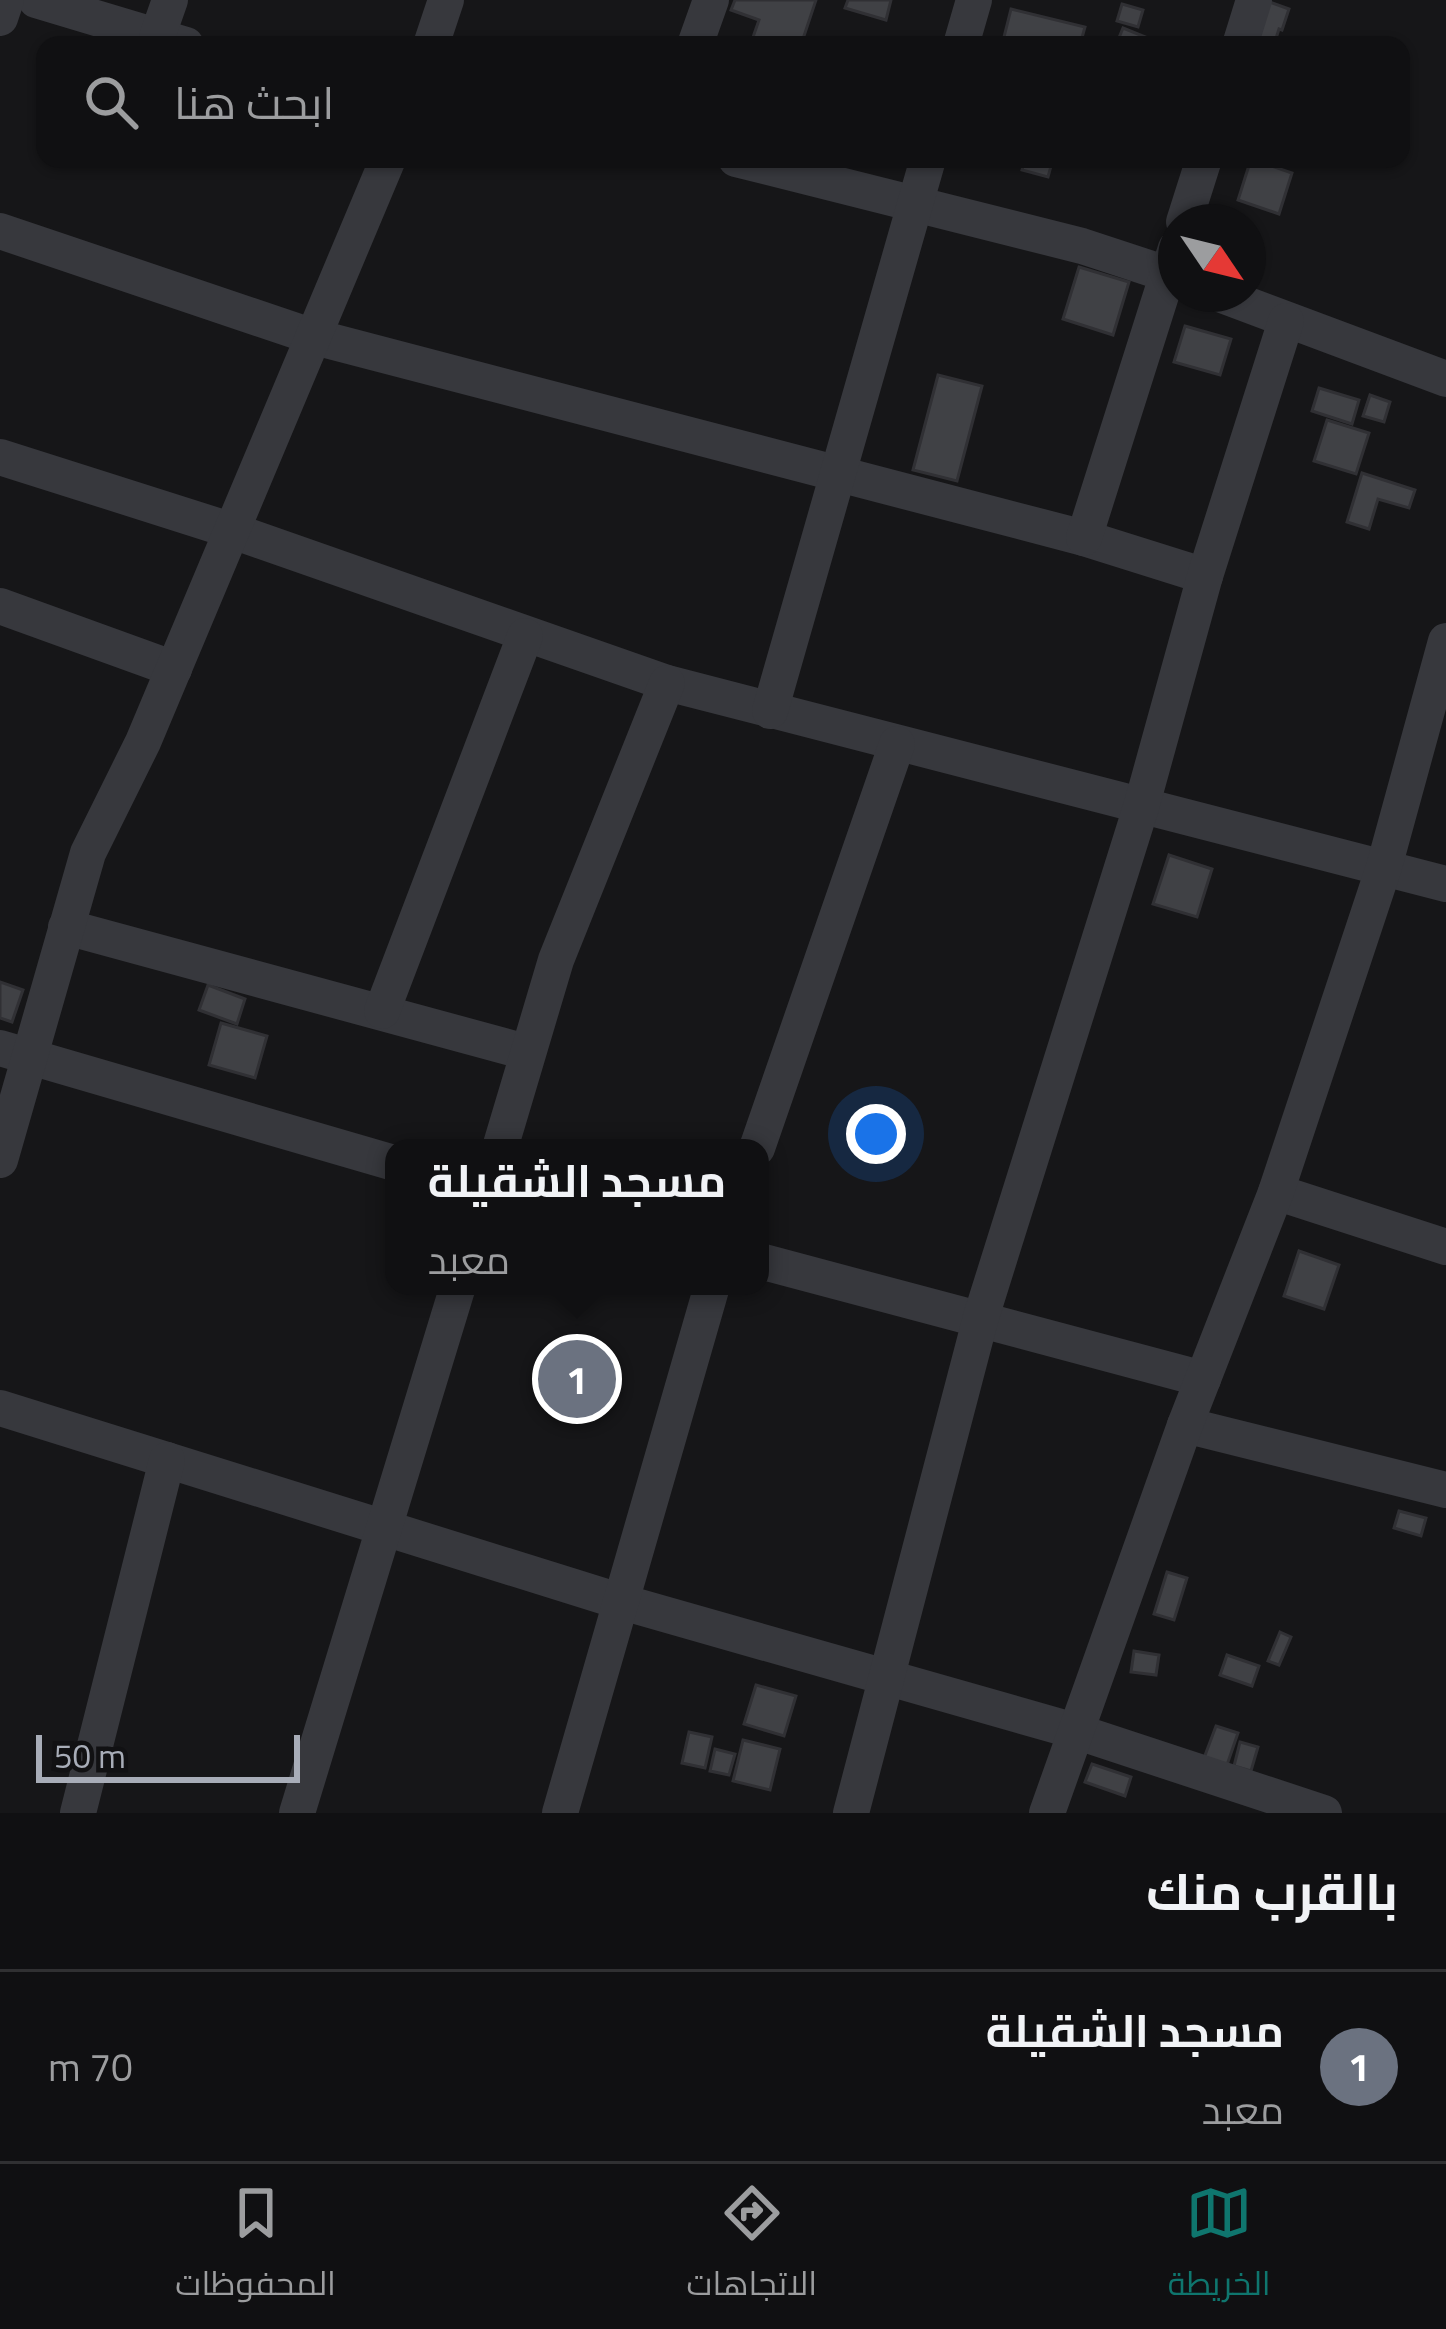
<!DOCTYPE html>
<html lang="ar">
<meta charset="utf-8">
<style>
:root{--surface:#101012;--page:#19191b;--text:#f1f3f6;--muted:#9c9d9f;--line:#303032;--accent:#0f766e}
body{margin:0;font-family:"Titillium Web",Cairo,sans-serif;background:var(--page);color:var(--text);direction:rtl}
.compass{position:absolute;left:1158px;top:204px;width:108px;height:108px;border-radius:50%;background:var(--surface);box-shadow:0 3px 9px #0004;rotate:125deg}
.scale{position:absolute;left:36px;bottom:30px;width:264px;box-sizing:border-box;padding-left:12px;border:6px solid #a8adb8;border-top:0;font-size:33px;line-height:42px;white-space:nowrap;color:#a8adb8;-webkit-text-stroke:9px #111113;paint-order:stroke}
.you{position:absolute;left:876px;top:1134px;width:42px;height:42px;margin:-30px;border:9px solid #fff;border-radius:50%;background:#1a73e8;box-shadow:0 0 0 18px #1a73e833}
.badge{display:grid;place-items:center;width:78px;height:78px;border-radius:50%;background:var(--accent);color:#fff;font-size:39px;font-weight:700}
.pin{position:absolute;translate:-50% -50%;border:6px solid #fff;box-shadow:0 3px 12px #0006}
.popup{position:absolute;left:385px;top:1139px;width:384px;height:156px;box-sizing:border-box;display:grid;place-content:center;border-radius:24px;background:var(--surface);filter:drop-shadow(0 3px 9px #0005);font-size:39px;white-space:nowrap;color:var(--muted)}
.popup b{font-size:45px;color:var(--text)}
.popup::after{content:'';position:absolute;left:50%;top:100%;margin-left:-24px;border:24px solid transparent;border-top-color:var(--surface)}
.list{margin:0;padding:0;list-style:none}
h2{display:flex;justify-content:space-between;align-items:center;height:156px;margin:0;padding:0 48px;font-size:51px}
h2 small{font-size:39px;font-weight:400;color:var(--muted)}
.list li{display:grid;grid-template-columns:78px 1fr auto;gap:36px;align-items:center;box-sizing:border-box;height:192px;padding:0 48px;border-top:3px solid var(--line)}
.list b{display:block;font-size:45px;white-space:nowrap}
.list p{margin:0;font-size:39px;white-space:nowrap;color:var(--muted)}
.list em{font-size:39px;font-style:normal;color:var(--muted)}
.icon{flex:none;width:66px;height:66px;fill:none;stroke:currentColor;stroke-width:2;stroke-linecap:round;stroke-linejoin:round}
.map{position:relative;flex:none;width:1446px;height:1813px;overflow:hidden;direction:ltr}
.search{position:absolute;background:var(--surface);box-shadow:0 3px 9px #0004;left:36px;right:36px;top:36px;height:132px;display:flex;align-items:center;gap:30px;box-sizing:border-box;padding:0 42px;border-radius:24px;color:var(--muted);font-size:45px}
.sheet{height:348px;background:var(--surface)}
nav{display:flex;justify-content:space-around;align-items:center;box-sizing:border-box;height:168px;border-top:3px solid var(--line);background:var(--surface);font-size:33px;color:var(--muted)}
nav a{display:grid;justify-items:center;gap:6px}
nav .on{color:var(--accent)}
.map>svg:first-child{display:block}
</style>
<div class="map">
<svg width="1446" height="1813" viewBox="0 0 1446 1813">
<rect width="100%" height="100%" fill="#161618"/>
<g fill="#404145" stroke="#303034" stroke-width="3">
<path d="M735,0H816L801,45H768L752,40L759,20L731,10Z"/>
<path d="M848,0H891L886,20L845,8Z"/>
<path d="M1267,1L1289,9L1282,30L1279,29L1274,45H1253Z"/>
<path d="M1122,4L1143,10L1138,27L1117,21Z"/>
<path d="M1011,9L1085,27L1080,45H1002Z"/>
<path d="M1123,28L1158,42L1157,45H1116Z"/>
<path d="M1025,159H1053L1048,177L1022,170Z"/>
<path d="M1251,159L1292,173L1279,214L1238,200Z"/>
<path d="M1079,267L1129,282L1113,335L1063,319Z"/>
<path d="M1185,326L1231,339L1220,375L1174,362Z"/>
<path d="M938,375L982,386L957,481L913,470Z"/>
<path d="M1319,388L1359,400L1352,424L1312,411Z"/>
<path d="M1370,395L1390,402L1384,422L1363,416Z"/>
<path d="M1327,420L1369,433L1356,474L1314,461Z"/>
<path d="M1362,473L1415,490L1409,508L1378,499L1369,529L1347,522Z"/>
<path d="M1169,855L1212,869L1197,917L1153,904Z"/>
<path d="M0,982L23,990L12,1022L0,1018Z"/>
<path d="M208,985L245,999L237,1024L199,1010Z"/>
<path d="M221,1023L267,1036L255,1078L209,1065Z"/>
<path d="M1299,1251L1339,1265L1324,1309L1284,1296Z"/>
<path d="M1399,1511L1426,1518L1421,1536L1394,1528Z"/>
<path d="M1167,1572L1187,1578L1174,1620L1154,1614Z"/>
<path d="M1280,1632L1291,1637L1279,1665L1268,1661Z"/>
<path d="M1134,1651L1159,1655L1156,1675L1131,1672Z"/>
<path d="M1227,1655L1259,1666L1252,1686L1220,1675Z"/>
<path d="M756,1685L796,1696L784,1736L744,1724Z"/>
<path d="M1216,1726L1238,1733L1227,1765L1204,1758Z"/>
<path d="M689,1732L712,1737L705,1768L682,1763Z"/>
<path d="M743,1740L780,1749L770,1790L733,1781Z"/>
<path d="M1240,1742L1258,1747L1251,1771L1234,1766Z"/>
<path d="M715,1749L735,1754L729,1775L710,1771Z"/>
<path d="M1092,1764L1131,1777L1125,1796L1085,1782Z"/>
</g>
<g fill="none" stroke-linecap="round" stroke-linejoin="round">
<g stroke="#37383d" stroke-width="36">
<path d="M36,0L186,45"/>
<path d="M0,18L6,0"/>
<path d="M157,37L170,0"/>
<path d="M431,45L446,0"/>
<path d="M695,45L711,0"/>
<path d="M961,45L974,0"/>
<path d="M1240,45L1254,0"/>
<path d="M736,159L1082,246L1176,277"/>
<path d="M1184,222L1204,159"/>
<path d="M0,231L311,336L1084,538L1205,576"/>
<path d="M1219,294L1446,379"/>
<path d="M0,457L230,530L667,683L1446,884"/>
<path d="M1084,538L1176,248"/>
<path d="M0,606L174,669"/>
<path d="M770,711L928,159"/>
<path d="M66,927L526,1052"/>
<path d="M382,1011L525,636"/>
<path d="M0,1048L394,1163"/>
<path d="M500,1148L556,960L667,683"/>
<path d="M757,1148L897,744"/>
<path d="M0,1160L88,853L143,742L388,159"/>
<path d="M1276,1192L1446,1247"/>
<path d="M760,1261L1203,1379"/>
<path d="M0,1408L622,1602L1075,1731L1324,1813"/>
<path d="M1185,1425L1446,1490"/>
<path d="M78,1813L167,1460"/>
<path d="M297,1813L458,1286"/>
<path d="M560,1813L712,1286"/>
<path d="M851,1813L981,1317L1142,804L1205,576L1286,321"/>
<path d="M1047,1813L1185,1425L1276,1192L1384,867L1446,641"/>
</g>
</g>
</svg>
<svg class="compass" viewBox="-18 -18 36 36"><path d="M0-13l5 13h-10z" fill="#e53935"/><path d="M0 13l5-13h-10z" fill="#9c9d9f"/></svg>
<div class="scale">50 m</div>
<div class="you"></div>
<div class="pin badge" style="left:577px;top:1379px;background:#6b7280">1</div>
<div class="popup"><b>مسجد الشقيلة</b>معبد</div>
<div class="search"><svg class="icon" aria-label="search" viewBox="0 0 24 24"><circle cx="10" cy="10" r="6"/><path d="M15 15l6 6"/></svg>ابحث هنا</div>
</div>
<section class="sheet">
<h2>بالقرب منك<small></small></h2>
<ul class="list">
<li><span class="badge" style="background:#6b7280">1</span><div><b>مسجد الشقيلة</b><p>معبد</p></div><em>70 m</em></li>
</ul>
</section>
<nav>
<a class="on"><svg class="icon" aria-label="map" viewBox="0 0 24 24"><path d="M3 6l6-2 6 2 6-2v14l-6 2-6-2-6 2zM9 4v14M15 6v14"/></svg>الخريطة</a>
<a><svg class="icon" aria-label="directions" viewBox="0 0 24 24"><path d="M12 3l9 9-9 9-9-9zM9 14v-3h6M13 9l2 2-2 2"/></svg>الاتجاهات</a>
<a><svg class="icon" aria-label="saved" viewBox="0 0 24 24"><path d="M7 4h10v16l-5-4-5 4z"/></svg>المحفوظات</a>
</nav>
